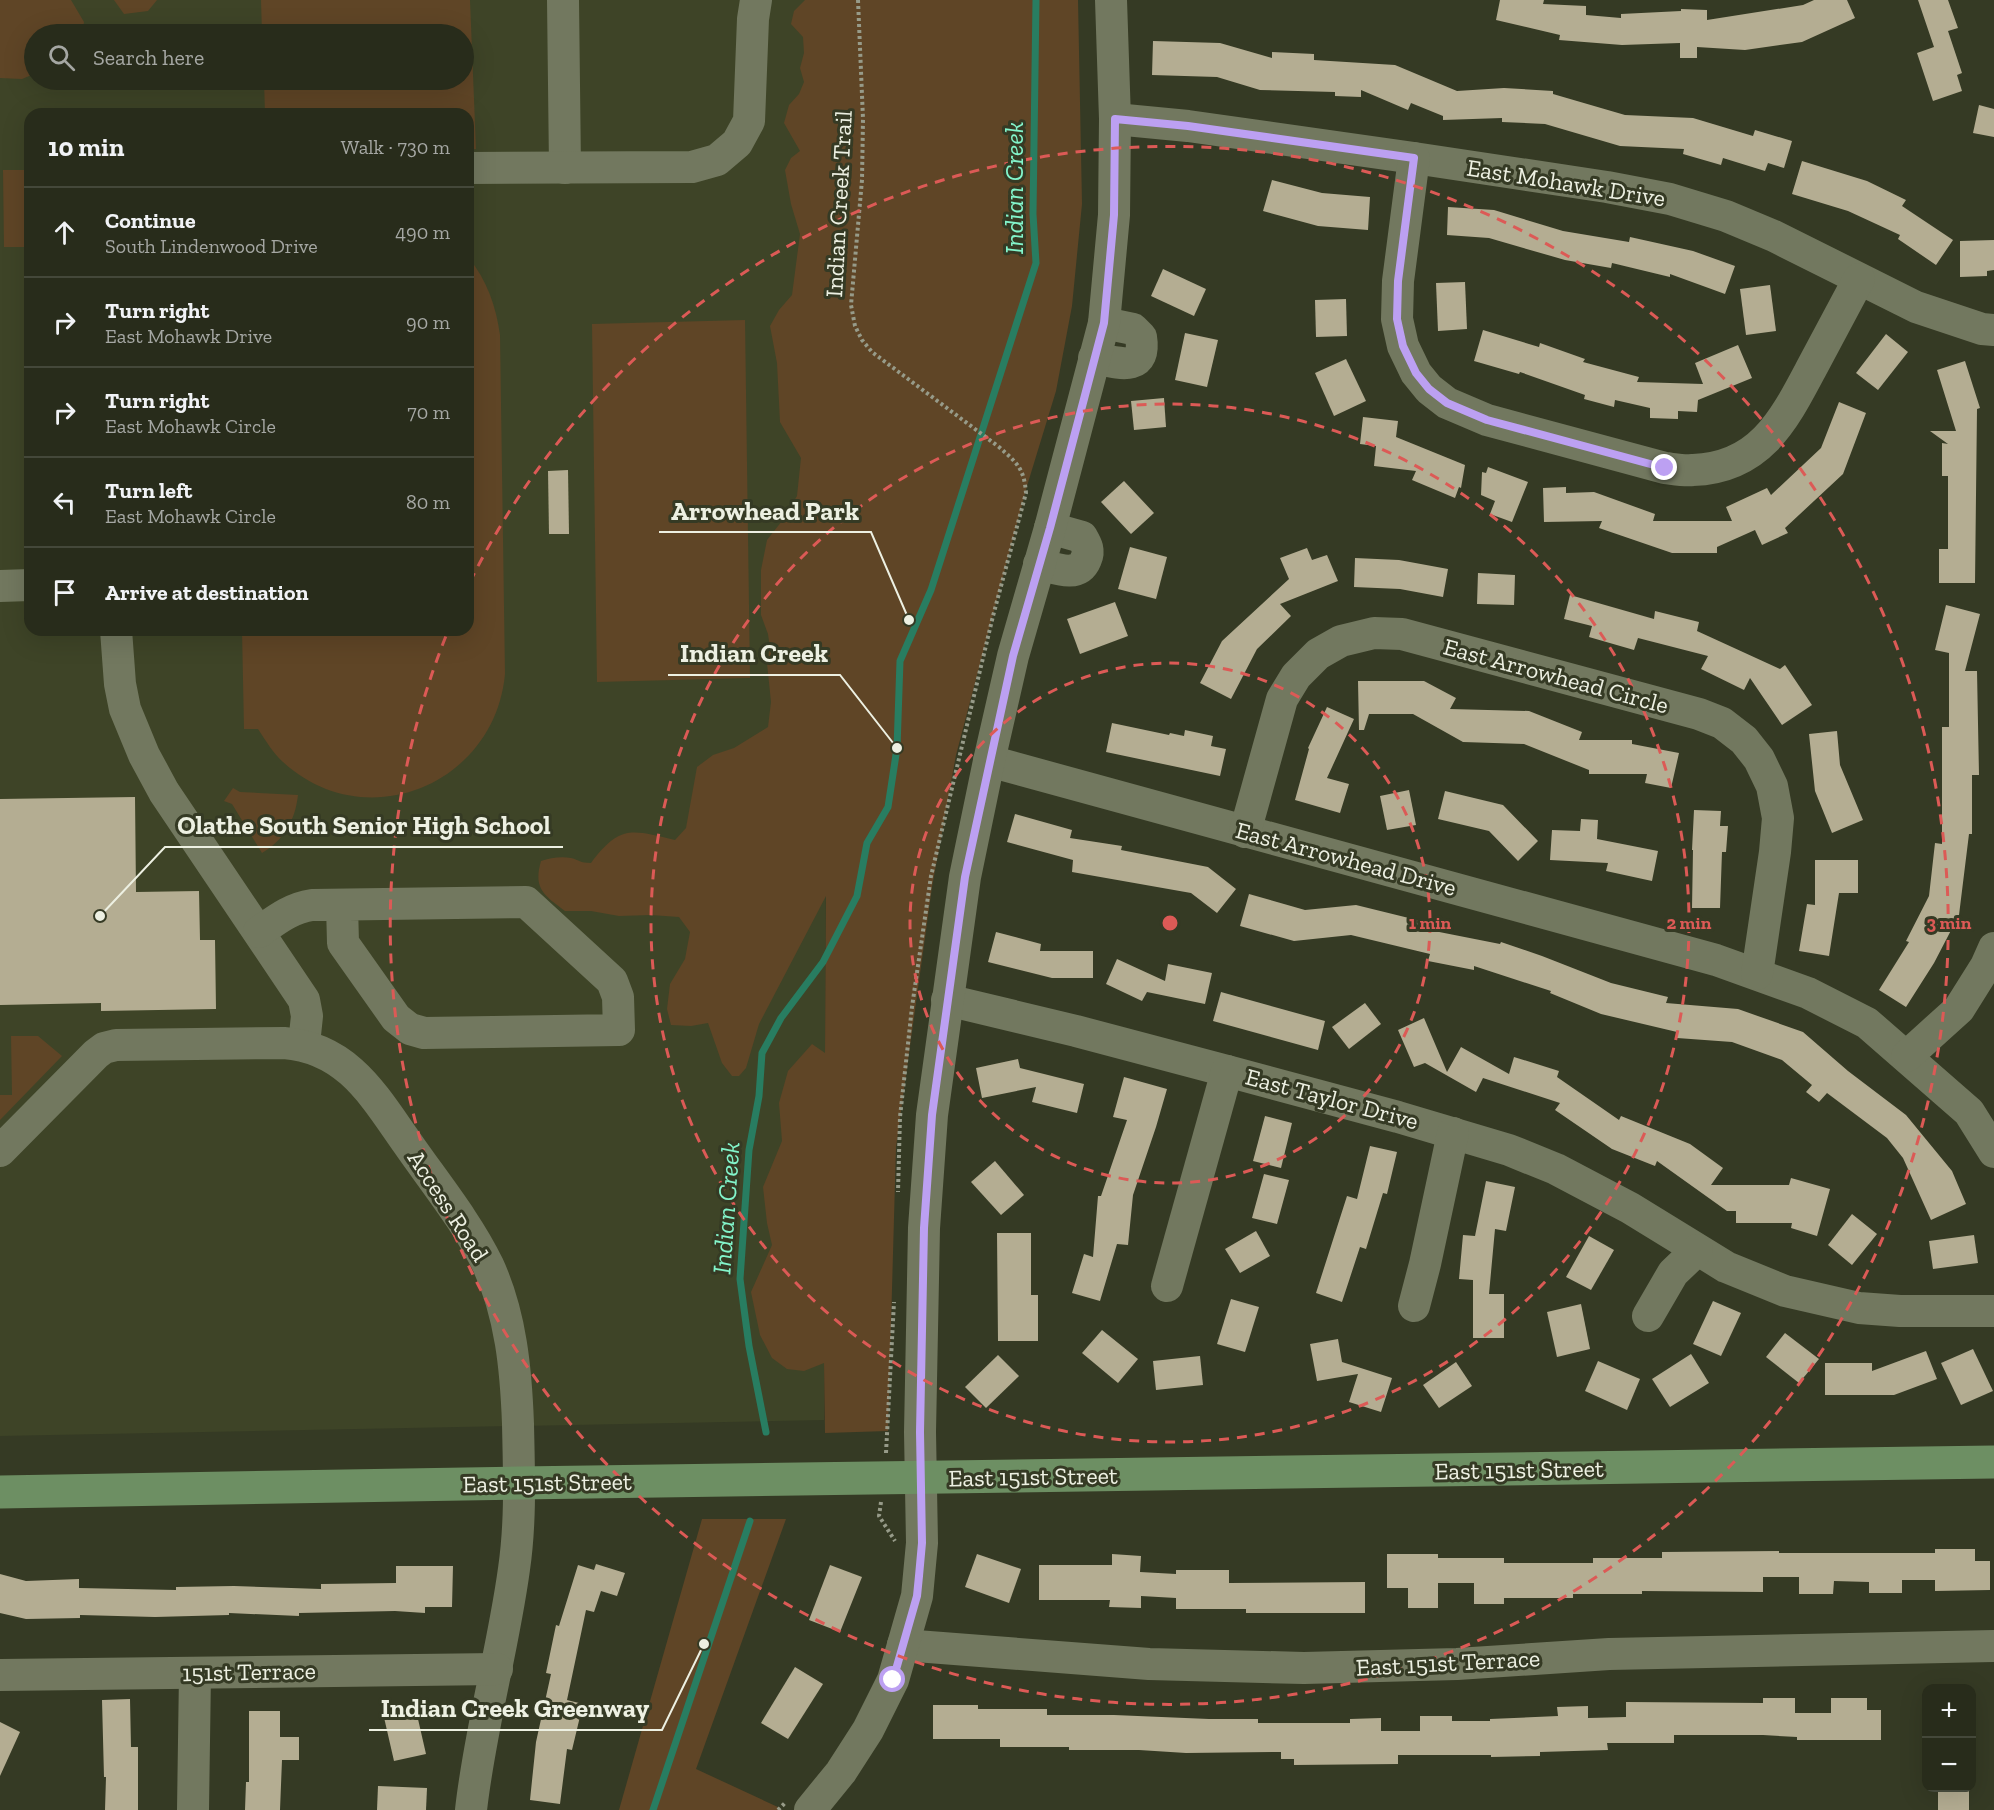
<!DOCTYPE html>
<meta charset="utf-8">
<style>
:root{--surface:#282c1b;--page:#343828;--text:#f1f3f6;--muted:#a5a7a3;--line:#44483a}
body{margin:0;font-family:"Zilla Slab",serif;background:var(--page);color:var(--text)}
.controls{position:absolute;right:18px;bottom:18px;display:grid;overflow:hidden;border-radius:12px;box-shadow:0 6px 24px #0002}
.controls button{width:54px;height:54px;display:grid;place-items:center;padding:0;border:0;border-bottom:2px solid var(--line);background:var(--surface);color:var(--text);font:30px sans-serif}
.stop{position:absolute;width:18px;height:18px;margin:-14px;border:4px solid #bca0f2;border-radius:50%;background:#fff}
.stop.end{background:#bca0f2;border-color:#fff;box-shadow:0 2px 6px #0008}
.list{margin:0;padding:0;list-style:none}
h2{display:flex;justify-content:space-between;align-items:center;height:78px;margin:0;padding:0 24px;font-size:26px}
h2 small{font-size:20px;font-weight:400;color:var(--muted)}
.list li{display:grid;grid-template-columns:39px 1fr auto;gap:18px;align-items:center;box-sizing:border-box;height:90px;padding:0 24px;border-top:2px solid var(--line)}
.list b{display:block;font-size:22px;white-space:nowrap}
.list p{margin:0;font-size:20px;white-space:nowrap;color:var(--muted)}
.list em{font-size:20px;font-style:normal;color:var(--muted)}
.icon{flex:none;width:33px;height:33px;fill:none;stroke:currentColor;stroke-width:2;stroke-linecap:round;stroke-linejoin:round}
.map{position:relative;flex:none;width:1994px;height:1810px;overflow:hidden}
.search{position:absolute;background:var(--surface);box-shadow:0 6px 24px #0002;left:24px;top:24px;width:450px;height:66px;display:flex;align-items:center;gap:15px;box-sizing:border-box;padding:0 21px;border-radius:33px;color:var(--muted);font-size:22px}
.panel{position:absolute;background:var(--surface);box-shadow:0 6px 24px #0002;left:24px;top:108px;width:450px;height:528px;border-radius:18px}
.map>svg:first-child{display:block}
</style>
<div class="map">
<svg width="1994" height="1810" viewBox="0 0 1994 1810">
<rect width="100%" height="100%" fill="#353a24"/>
<path fill="#3e4427" fill-rule="evenodd" d="M0,0H829L824,1420L0,1436ZM34,34H464V80H34ZM30,114H468V630H30Z"/>
<g fill="#5f4526">
<path d="M0,0H71L84,22L82,34H34V74L22,79L0,78Z"/>
<path d="M114,0H157L148,11L124,14Z"/>
<path d="M261,0H470L476,149L468,150V114H265L264,80H464V34H262Z"/>
<path d="M805,0H1078L1082,204L1072,306L1056,391L1027,486L956,755L932,887L896,1147L888,1431L825,1433L824,1363L804,1371L787,1369L772,1358L760,1335L751,1292L772,1245L767,1223L763,1187L782,1141L779,1103L788,1071L812,1044L825,1053L826,896L759,1024L746,1068L739,1076H732L722,1063L708,1023L691,1026L671,1025L667,1009L670,984L685,959L690,932L679,917L651,915L619,916L591,911H565C544,895 533,889 541,861C550,858 561,856 571,858C580,860 579,863 591,863C620,824 632,830 675,840L686,828L697,767L713,755L734,748L768,727L771,702L767,663L770,648L768,634L761,615V570L767,540L782,521L797,496L801,458L780,422L777,363L770,326L779,310L792,295L800,234L791,204L785,170L791,158L800,151L784,123L789,105L799,94L804,82L800,68L804,53L803,37L791,24L794,11Z"/>
<path d="M3,170H30V247H4Z"/>
<path d="M468,257C487,280 496,306 500,335L505,674C495,784 366,838 283,762C273,753 266,741 258,729H244L242,630H468Z"/>
<path d="M745,320L750,678L597,682L592,324Z"/>
<path d="M233,788L240,792L298,795C295,821 284,840 262,853L232,804L224,801Z"/>
<path d="M11,1036H38L62,1056L0,1120V1095H12Z"/>
<path d="M702,1519H786L696,1769L780,1808L778,1810H619Z"/>
</g>
<g fill="none" stroke-linecap="round" stroke-linejoin="round">
<g stroke="#287d61" stroke-width="7">
<path d="M766,1432L749,1346L740,1279L749,1150L759,1096L762,1053L781,1018L823,962L857,896L867,843L888,807L897,748L900,661L931,590L1036,263L1033,214L1036,0"/>
<path d="M653,1810L750,1521"/>
</g>
</g>
<g fill="#b4ad92">
<path d="M1500,0H1544L1543,4L1586,6V15L1621,18V14L1681,11V9L1707,10V20L1803,5L1814,0H1847L1855,18L1802,42L1745,50L1697,47V58H1680V43L1622,45L1559,40L1560,35L1496,20Z"/>
<path d="M1918,0H1948L1958,28L1948,31L1962,73L1957,75L1962,91L1933,101L1917,53L1934,47Z"/>
<path d="M1153,41L1220,43L1272,58V52L1314,54V60L1395,65L1457,91L1504,88L1553,91V94L1625,115L1693,118L1753,136L1755,130L1792,141L1784,168L1768,163L1765,171L1723,158L1721,165L1683,154L1684,149L1620,146L1545,124L1502,122V118L1443,120V116L1411,103L1408,110L1361,90V97L1335,96V92L1260,90L1217,77L1152,75Z"/>
<path d="M1979,105L1994,109V137L1973,133Z"/>
<path d="M1802,161L1867,181L1906,200L1902,206L1953,240L1936,265L1898,239L1900,235L1848,211L1792,194Z"/>
<path d="M1272,180L1322,193L1370,197L1368,230L1318,226L1263,211Z"/>
<path d="M1448,207L1494,210L1563,231L1629,242L1630,237L1693,251L1735,266L1725,294L1670,274V277L1612,263L1611,268L1565,260L1489,238L1447,235Z"/>
<path d="M1994,240V270L1987,271V276L1960,277V241Z"/>
<path d="M1163,269L1206,289L1194,316L1151,296Z"/>
<path d="M1465,282L1467,329L1438,331L1436,283Z"/>
<path d="M1770,285L1776,331L1746,335L1740,289Z"/>
<path d="M1346,299L1347,336L1316,337L1315,300Z"/>
<path d="M1483,330L1539,347L1540,343L1585,359L1583,362L1639,377L1637,382L1703,384L1695,363L1738,345L1752,378L1698,400L1697,412L1678,411V419L1650,418V408L1615,400L1614,407L1584,399L1585,395L1520,372L1519,374L1474,361Z"/>
<path d="M1185,333L1218,340L1207,387L1175,380Z"/>
<path d="M1886,334L1908,352L1878,390L1856,373Z"/>
<path d="M1346,359L1366,401L1334,416L1315,373Z"/>
<path d="M1965,361L1980,408L1977,409L1975,583H1939V549H1948V476H1942V443L1948,444L1930,431H1956L1937,370Z"/>
<path d="M1164,398L1166,427L1134,430L1131,401Z"/>
<path d="M1839,402L1866,413L1843,474L1785,528L1788,533L1762,545L1755,530L1717,547V553H1672L1599,528L1602,521L1544,522L1543,488L1566,487V493L1594,492L1655,514L1653,521H1732L1726,507L1767,488L1771,495L1821,448Z"/>
<path d="M1363,417L1398,421L1396,437L1465,465L1461,488L1459,487L1455,498L1412,480L1416,471L1374,466L1376,446L1360,444Z"/>
<path d="M1488,467L1528,482L1512,522L1490,514L1495,501L1481,495L1482,472L1486,473Z"/>
<path d="M568,470L569,534H549L548,471Z"/>
<path d="M1124,481L1154,513L1131,534L1101,502Z"/>
<path d="M1130,547L1167,557L1156,599L1118,589Z"/>
<path d="M1307,548L1312,560L1327,555L1338,581L1280,604L1291,616L1257,649L1231,699L1200,683L1222,641L1289,579L1280,558Z"/>
<path d="M1355,558L1399,560L1448,569L1443,597L1400,589L1354,587Z"/>
<path d="M1478,573L1515,575L1514,605L1477,604Z"/>
<path d="M1570,595L1654,619L1655,611L1699,622L1697,631L1780,669L1785,665L1812,705L1782,725L1750,678L1744,690L1701,669L1708,656L1638,638L1634,650L1589,637L1592,626L1564,619Z"/>
<path d="M1115,602L1128,636L1080,654L1067,619Z"/>
<path d="M1946,605L1980,614L1965,671H1977L1979,775H1972V834H1969L1959,915L1934,963L1906,1007L1879,990L1909,942L1906,941L1929,896L1935,843L1942,844V727H1949V653L1935,650Z"/>
<path d="M1358,681H1424L1456,698L1450,709L1529,711L1582,732L1579,740H1632V744L1679,753L1671,788L1645,783L1647,774H1589V770L1524,744L1463,742L1413,714H1369L1364,730H1359Z"/>
<path d="M1327,707L1354,719L1327,778L1349,784L1340,813L1295,800L1309,749L1308,748Z"/>
<path d="M1112,723L1169,735L1170,733L1184,736L1185,730L1213,736L1211,746L1226,749L1220,776L1106,752Z"/>
<path d="M1837,731L1840,765L1863,820L1832,833L1815,791L1809,734Z"/>
<path d="M1409,790L1416,825L1387,830L1380,796Z"/>
<path d="M1445,791L1503,805L1538,841L1518,861L1489,831L1438,819Z"/>
<path d="M135,797L136,892L199,891L200,940H215L216,1009L101,1011V1003L0,1005V799Z"/>
<path d="M1694,810L1721,811L1720,826H1728L1726,852H1722L1720,908H1692L1693,850H1692Z"/>
<path d="M1015,814L1072,830L1070,838L1122,846L1121,850L1208,867L1236,889L1217,913L1191,893L1072,872L1073,860L1007,842Z"/>
<path d="M1581,819L1598,820L1597,839L1658,851L1652,881L1606,871L1608,863L1550,860L1552,830L1580,831Z"/>
<path d="M1815,860H1858V893H1839L1829,956L1799,951L1807,904L1815,905Z"/>
<path d="M1249,894L1305,910L1356,905L1421,921L1419,928L1500,944L1501,942L1542,956L1611,983L1668,997L1666,1003L1738,1009L1803,1032L1848,1071L1906,1115L1952,1171L1966,1204L1931,1220L1903,1158L1887,1138L1827,1093L1819,1102L1806,1092L1812,1085L1782,1060L1732,1042L1677,1038V1032L1601,1014L1550,993L1551,991L1474,966V970L1428,961L1430,954L1351,935L1294,941L1240,926Z"/>
<path d="M996,932L1041,944L1040,951H1093V978H1052L988,962Z"/>
<path d="M1117,959L1165,981L1168,964L1212,973L1205,1004L1147,992L1142,1001L1106,984Z"/>
<path d="M1221,992L1325,1021L1318,1050L1213,1021Z"/>
<path d="M1365,1003L1381,1024L1349,1049L1332,1027Z"/>
<path d="M1424,1018L1447,1072L1461,1047L1509,1074L1514,1057L1559,1071L1557,1077L1619,1120L1621,1116L1690,1144L1723,1168L1711,1185H1789L1791,1178L1830,1189L1817,1236L1791,1228L1792,1223H1736V1211H1727L1657,1161L1655,1166L1612,1149L1555,1110L1560,1103L1483,1078L1476,1092L1425,1063L1414,1067L1398,1030Z"/>
<path d="M1018,1059L1020,1068L1084,1084L1077,1113L1032,1102L1036,1087L982,1098L976,1068Z"/>
<path d="M1124,1077L1167,1089L1156,1127L1133,1195L1128,1245L1117,1244L1100,1301L1072,1293L1084,1254L1093,1257L1098,1196H1101L1127,1120L1113,1117Z"/>
<path d="M1265,1116L1292,1123L1281,1168L1253,1161Z"/>
<path d="M1370,1146L1397,1152L1387,1194L1383,1193L1366,1249L1360,1247L1342,1302L1316,1293L1347,1196L1357,1199Z"/>
<path d="M995,1161L1024,1195L1001,1215L971,1182Z"/>
<path d="M1264,1174L1289,1180L1277,1224L1252,1218Z"/>
<path d="M1486,1181L1515,1187L1506,1231L1495,1229L1489,1294H1504V1338H1473V1280L1459,1279L1463,1235L1475,1236Z"/>
<path d="M1852,1214L1877,1234L1852,1265L1828,1245Z"/>
<path d="M1256,1231L1270,1256L1240,1273L1225,1249Z"/>
<path d="M997,1233H1031V1295H1038V1341H998Z"/>
<path d="M1974,1235L1978,1263L1933,1269L1929,1241Z"/>
<path d="M1589,1236L1614,1250L1591,1290L1566,1277Z"/>
<path d="M1231,1299L1259,1307L1245,1352L1217,1344Z"/>
<path d="M1713,1301L1741,1313L1721,1356L1693,1344Z"/>
<path d="M1581,1304L1590,1349L1557,1357L1547,1312Z"/>
<path d="M1102,1330L1138,1359L1118,1383L1082,1353Z"/>
<path d="M1785,1333L1819,1359L1799,1383L1766,1357Z"/>
<path d="M1338,1339L1342,1362L1392,1378L1381,1412L1349,1402L1358,1374L1317,1381L1310,1344Z"/>
<path d="M1973,1349L1993,1391L1961,1405L1941,1363Z"/>
<path d="M1926,1351L1937,1379L1894,1395H1825V1363H1872V1371Z"/>
<path d="M1691,1354L1709,1383L1670,1407L1652,1379Z"/>
<path d="M998,1355L1019,1376L986,1408L965,1387Z"/>
<path d="M1200,1356L1203,1385L1156,1390L1153,1361Z"/>
<path d="M1598,1361L1640,1379L1627,1410L1585,1391Z"/>
<path d="M1456,1362L1472,1386L1439,1408L1423,1385Z"/>
<path d="M1935,1549H1975V1561H1990V1590L1935,1591V1580H1902V1593H1869V1582L1834,1581L1833,1594H1799V1577H1763V1592L1642,1591V1594H1573V1598H1504V1604H1474V1583H1438V1608H1408V1588H1387V1554H1438V1558H1504V1563H1593V1558H1662V1552L1779,1551V1553H1935Z"/>
<path d="M977,1554L1021,1569L1009,1603L965,1587Z"/>
<path d="M1112,1554L1141,1556L1140,1572L1176,1574V1570H1229V1583L1365,1582V1613H1246V1609H1176V1598L1141,1596V1608L1109,1607L1110,1600H1039V1565H1112Z"/>
<path d="M596,1564L625,1573L617,1596L601,1591L594,1612L586,1610L567,1700L583,1704L572,1750L567,1749L560,1804L530,1800L536,1742L551,1674L546,1673L556,1625L559,1626L578,1565L594,1570Z"/>
<path d="M830,1565L862,1577L840,1632L809,1620Z"/>
<path d="M396,1566H453L452,1607H425V1613L395,1611L299,1613V1616L229,1613V1615L155,1617L80,1615V1618L26,1619L0,1613V1574L26,1581L79,1579V1588L176,1590V1587L234,1586L321,1589V1584L396,1583Z"/>
<path d="M795,1667L823,1684L788,1739L761,1723Z"/>
<path d="M1763,1698H1795V1713H1831V1698H1867V1710H1881V1740H1797V1737L1763,1735H1674V1743H1607L1608,1750L1540,1752V1756L1491,1757V1755H1398V1764L1294,1765V1759H1281V1752L1186,1753L1139,1750H1069V1747H1000V1739H933V1705H978V1709H1047V1715H1114L1209,1719H1258V1723H1350V1719L1381,1718V1731H1420V1716H1452V1721H1490V1719L1558,1716L1557,1707L1588,1706V1718L1626,1717V1702L1763,1703Z"/>
<path d="M130,1699L131,1747H138V1810H105L106,1777H104L102,1700Z"/>
<path d="M415,1706L426,1754L394,1761L383,1713Z"/>
<path d="M249,1711H280V1737H299V1760H282L280,1810H245L246,1782H249Z"/>
<path d="M0,1722L20,1732L0,1776Z"/>
<path d="M378,1786L427,1788L426,1810H377Z"/>
<rect x="1938" y="1788" width="31" height="22"/>
</g>
<g fill="none" stroke-linecap="round" stroke-linejoin="round">
<g stroke="#979b89" stroke-width="4" stroke-dasharray="3 3" stroke-linecap="butt">
<path d="M858,0L863,119L862,180L851,305L855,326L862,340L872,352L999,447C1017,463 1024,468 1026,493L993,616L931,876L912,1007L900,1117L898,1192"/>
<path d="M886,1453L894,1302"/>
<path d="M881,1502L879,1516L895,1541"/>
<path d="M778,1810L785,1803"/>
</g>
<g stroke="#72785f" stroke-width="32">
<path d="M563,0L565,168"/>
<path d="M1115,119L1188,126L1414,158L1607,187L1670,199L1726,216L1774,236L1916,307L1982,329L1994,330"/>
<path d="M1414,158L1398,281L1397,319L1403,346L1416,373L1429,389L1447,403L1487,420L1665,468C1674,469 1684,471 1693,470C1760,468 1784,420 1811,369C1827,339 1843,309 1859,279"/>
<path d="M468,168L692,167L717,160L737,143L749,121L753,19L756,0"/>
<path d="M1094,358C1118,363 1147,373 1141,337L1133,329L1104,323"/>
<path d="M1039,564C1055,568 1078,579 1086,559C1090,550 1086,544 1082,537L1050,528"/>
<path d="M0,586L30,585"/>
<path d="M116,630L120,684L125,709L144,755L164,792L304,1000L307,1016L304,1044"/>
<path d="M989,761L1716,960L1808,993L1867,1023L1969,1112L1994,1152"/>
<path d="M1245,832L1282,699L1296,676L1318,654L1341,641L1374,633L1402,634L1699,714L1722,723L1744,740L1759,759L1772,786L1778,818L1775,852L1757,974"/>
<path d="M259,932C276,920 291,908 312,905L526,902L612,981L618,997L619,1030L424,1033L410,1029L396,1018L343,943L342,905"/>
<path d="M947,1000L1076,1031L1227,1071L1398,1117L1509,1150L1556,1169L1630,1208L1726,1267L1785,1291L1859,1308L1900,1311H1994"/>
<path d="M1907,1056L1959,1009L1986,966L1994,948"/>
<path d="M0,1151L96,1054L104,1048L116,1045L284,1043C348,1048 374,1096 408,1144C435,1183 467,1222 488,1265C511,1315 516,1370 518,1424C519,1473 521,1521 514,1569C503,1650 480,1729 471,1810"/>
<path d="M1167,1286L1227,1071"/>
<path d="M1414,1306L1425,1264L1453,1133"/>
<path d="M1648,1316L1673,1273L1697,1250"/>
<path d="M903,1645L1149,1664L1304,1668L1457,1664L1609,1654L1994,1646"/>
<path d="M0,1675L497,1669"/>
<path d="M193,1810L195,1673"/>
<path d="M810,1810L841,1772L868,1730L893,1680L917,1596L922,1543L920,1432L924,1228L932,1115L965,877L989,761L1013,656L1050,528L1104,323L1114,215L1115,119L1111,0"/>
</g>
<path stroke="#6d8f63" stroke-width="33" d="M0,1492L519,1483L1994,1462"/>
</g>
<g fill="none" stroke-linecap="round" stroke-linejoin="round">
<path stroke="#bca0f2" stroke-width="8" d="M893,1680L917,1596L919,1576L922,1543L920,1432L924,1228L932,1115L965,877L1013,656L1050,528L1104,323L1114,215L1115,119L1188,126L1414,158L1398,281L1397,319L1403,346L1416,373L1429,389L1447,403L1487,420L1665,468"/>
</g>
<g fill="none" stroke="#dc5a56" stroke-width="3" stroke-dasharray="10 8">
<circle cx="1170" cy="923" r="260"/>
<circle cx="1170" cy="923" r="519"/>
<path d="M470 582A779 779 0 1 1 448 631"/>
</g>
<g text-anchor="middle" stroke-width="6" stroke-linejoin="round" paint-order="stroke">
<g font-size="24" fill="#edf0e2" stroke="#353a24">
<text transform="translate(1566 183) rotate(9)" y="8">East Mohawk Drive</text>
<text transform="translate(839 204) rotate(-87)" y="8">Indian Creek Trail</text>
<text transform="translate(1556 676) rotate(15)" y="8">East Arrowhead Circle</text>
<text transform="translate(1346 859) rotate(15)" y="8">East Arrowhead Drive</text>
<text transform="translate(1332 1099) rotate(15)" y="8">East Taylor Drive</text>
<text transform="translate(448 1206) rotate(57)" y="8">Access Road</text>
<text transform="translate(1519 1470) rotate(-1)" y="8">East 151st Street</text>
<text transform="translate(1033 1477) rotate(-1)" y="8">East 151st Street</text>
<text transform="translate(547 1483) rotate(-1)" y="8">East 151st Street</text>
<text transform="translate(1448 1663) rotate(-3)" y="8">East 151st Terrace</text>
<text transform="translate(249 1672) rotate(-1)" y="8">151st Terrace</text>
</g>
<g font-size="26" font-style="italic" fill="#83f5cb" stroke="#353a24">
<text transform="translate(1014 188) rotate(-90)" y="9">Indian Creek</text>
<text transform="translate(726 1208) rotate(-86)" y="9">Indian Creek</text>
</g>
</g>
<circle cx="1170" cy="923" r="9" fill="#dc5a56" stroke="#353a24" stroke-width="3"/>
<g font-size="18" text-anchor="middle" font-weight="bold" fill="#dc5a56" stroke="#353a24" stroke-width="6" stroke-linejoin="round" paint-order="stroke">
<text x="1430" y="929">1 min</text>
<text x="1689" y="929">2 min</text>
<text x="1949" y="929">3 min</text>
</g>
<path fill="none" stroke="#edf0e2" stroke-width="2" d="M909 620L871 532H659M897 748L840 675H668M100 916L165 847H563M704 1644L662 1730H369"/>
<g fill="#edf0e2" stroke="#353a24" stroke-width="2">
<circle cx="909" cy="620" r="6"/>
<circle cx="897" cy="748" r="6"/>
<circle cx="100" cy="916" r="6"/>
<circle cx="704" cy="1644" r="6"/>
</g>
<g font-size="26" text-anchor="middle" font-weight="bold" fill="#edf0e2" stroke="#353a24" stroke-width="6" stroke-linejoin="round" paint-order="stroke">
<text x="765" y="520">Arrowhead Park</text>
<text x="754" y="662">Indian Creek</text>
<text x="364" y="834">Olathe South Senior High School</text>
<text x="515" y="1717">Indian Creek Greenway</text>
</g>
</svg>
<div class="controls">
<button>+</button>
<button>−</button>
</div>
<div class="stop" style="left:893px;top:1680px"></div>
<div class="stop end" style="left:1665px;top:468px"></div>
<div class="search"><svg class="icon" aria-label="search" viewBox="0 0 24 24"><circle cx="10" cy="10" r="6"/><path d="M15 15l6 6"/></svg>Search here</div>
<section class="panel">
<h2>10 min<small>Walk · 730 m</small></h2>
<ul class="list">
<li><svg class="icon" aria-label="ahead" viewBox="0 0 24 24"><path d="M12 20V5M6 11l6-6 6 6"/></svg><div><b>Continue</b><p>South Lindenwood Drive</p></div><em>490 m</em></li>
<li><svg class="icon" aria-label="right" viewBox="0 0 24 24"><path d="M7 20v-9h11M14 6l5 5-5 5"/></svg><div><b>Turn right</b><p>East Mohawk Drive</p></div><em>90 m</em></li>
<li><svg class="icon" aria-label="right" viewBox="0 0 24 24"><path d="M7 20v-9h11M14 6l5 5-5 5"/></svg><div><b>Turn right</b><p>East Mohawk Circle</p></div><em>70 m</em></li>
<li><svg class="icon" aria-label="left" viewBox="0 0 24 24"><path d="M17 20v-9H6M10 6l-5 5 5 5"/></svg><div><b>Turn left</b><p>East Mohawk Circle</p></div><em>80 m</em></li>
<li><svg class="icon" aria-label="arrive" viewBox="0 0 24 24"><path d="M6 21V4h12l-3 4 3 4H6"/></svg><div><b>Arrive at destination</b></div></li>
</ul>
</section>
</div>
